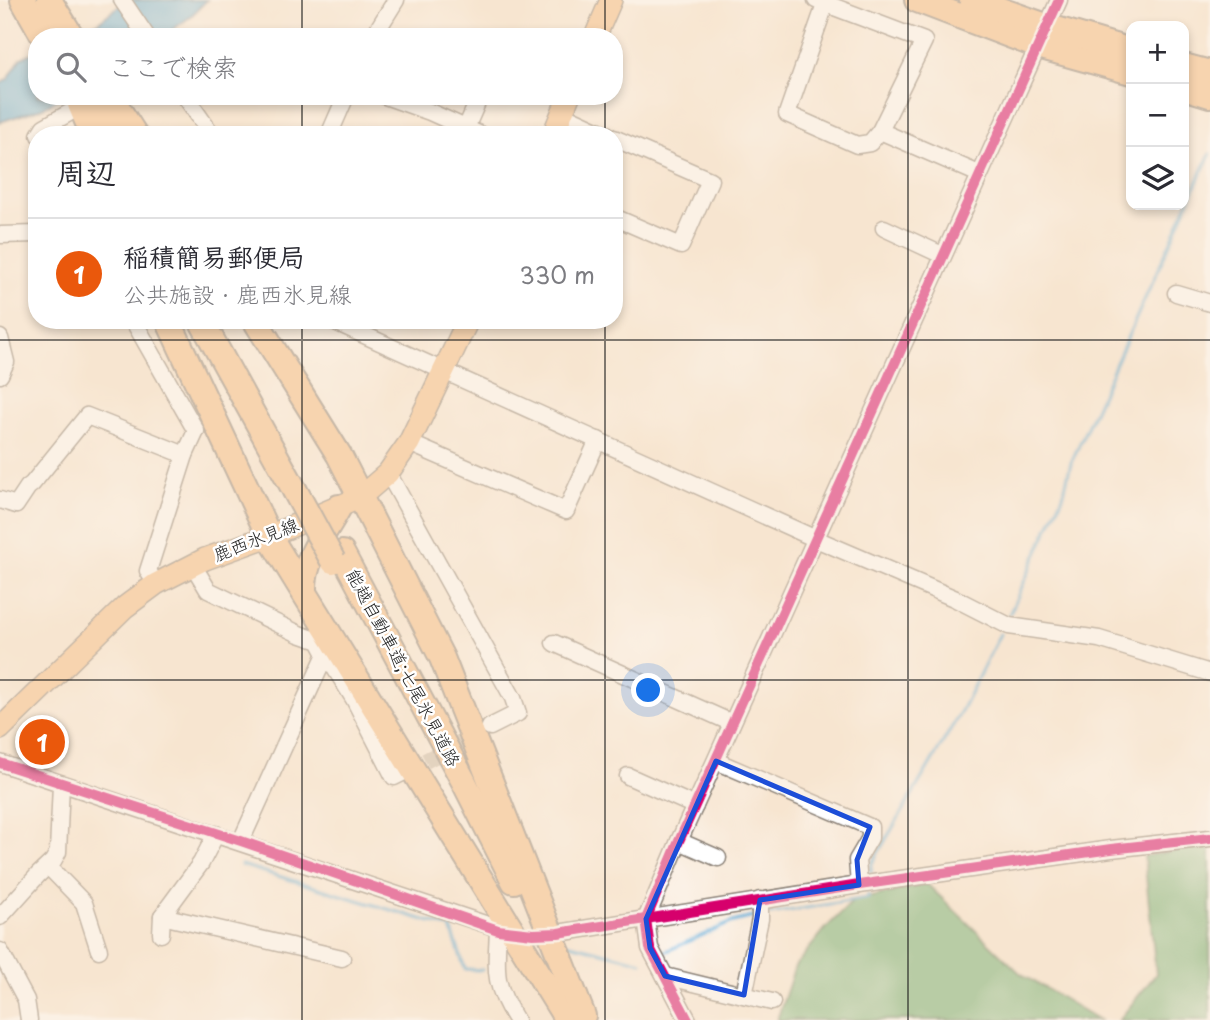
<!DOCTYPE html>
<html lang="ja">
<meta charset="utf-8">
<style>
:root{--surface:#fff;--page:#f7f7f7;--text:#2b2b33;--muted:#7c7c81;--line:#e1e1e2;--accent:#ea580c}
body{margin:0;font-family:"Playpen Sans","Klee One",sans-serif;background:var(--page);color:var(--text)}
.controls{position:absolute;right:21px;top:21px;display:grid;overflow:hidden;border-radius:14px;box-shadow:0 4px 10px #0003}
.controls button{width:63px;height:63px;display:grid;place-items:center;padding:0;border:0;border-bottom:2px solid var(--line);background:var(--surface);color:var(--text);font:35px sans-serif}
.you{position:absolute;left:649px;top:691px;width:24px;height:24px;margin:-18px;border:5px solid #fff;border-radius:50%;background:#1a73e8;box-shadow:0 0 0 10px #1a73e833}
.badge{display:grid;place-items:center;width:46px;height:46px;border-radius:50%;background:var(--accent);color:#fff;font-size:23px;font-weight:700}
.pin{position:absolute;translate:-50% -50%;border:4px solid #fff;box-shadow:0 2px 7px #0006}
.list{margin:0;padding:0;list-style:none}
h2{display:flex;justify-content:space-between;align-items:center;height:91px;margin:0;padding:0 28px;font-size:30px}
h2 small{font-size:23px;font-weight:400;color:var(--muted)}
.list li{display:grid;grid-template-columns:46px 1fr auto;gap:21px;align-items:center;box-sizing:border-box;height:112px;padding:0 28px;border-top:2px solid var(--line)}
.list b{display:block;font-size:26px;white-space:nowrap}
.list p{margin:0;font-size:23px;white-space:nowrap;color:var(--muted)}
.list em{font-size:23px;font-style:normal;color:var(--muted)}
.icon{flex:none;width:38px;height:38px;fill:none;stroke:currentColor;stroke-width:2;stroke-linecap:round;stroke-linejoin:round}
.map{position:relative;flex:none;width:1210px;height:1020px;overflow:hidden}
.search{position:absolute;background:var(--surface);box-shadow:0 4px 10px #0003;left:28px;top:28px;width:595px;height:77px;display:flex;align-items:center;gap:18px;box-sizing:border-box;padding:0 24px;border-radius:28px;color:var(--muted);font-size:26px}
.panel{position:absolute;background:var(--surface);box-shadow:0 4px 10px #0003;left:28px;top:126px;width:595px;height:203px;border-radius:28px}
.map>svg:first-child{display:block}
</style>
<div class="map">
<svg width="1210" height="1020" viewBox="0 0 1210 1020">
<rect width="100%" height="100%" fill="#fff"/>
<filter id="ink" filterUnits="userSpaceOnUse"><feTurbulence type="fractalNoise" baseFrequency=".0143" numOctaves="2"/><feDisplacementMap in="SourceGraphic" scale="14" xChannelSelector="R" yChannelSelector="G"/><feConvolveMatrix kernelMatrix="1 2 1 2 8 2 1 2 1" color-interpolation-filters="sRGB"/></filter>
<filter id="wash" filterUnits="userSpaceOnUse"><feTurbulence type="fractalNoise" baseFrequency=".00686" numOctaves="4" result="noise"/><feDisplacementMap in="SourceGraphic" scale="28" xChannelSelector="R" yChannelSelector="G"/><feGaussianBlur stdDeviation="1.57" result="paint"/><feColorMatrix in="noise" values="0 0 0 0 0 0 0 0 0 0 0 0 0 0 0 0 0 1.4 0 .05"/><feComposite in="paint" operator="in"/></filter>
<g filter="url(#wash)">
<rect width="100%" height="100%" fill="#f7e5d0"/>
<g fill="#6cad71" stroke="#446446" stroke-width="2">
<path d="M1198,847L1210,849V1020H1119L1156,974L1144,856Z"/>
<path d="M927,884L1020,973L1099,1020H777L795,966L826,928L853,901Z"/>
</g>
<g fill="#56a7d1" stroke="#396276" stroke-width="2">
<path d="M127,0H207L190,17L162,37H68L97,23Z"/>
<path d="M37,51V96H63L42,108L0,122V84L8,79L21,58Z"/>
</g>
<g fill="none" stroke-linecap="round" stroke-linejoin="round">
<g stroke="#56a7d1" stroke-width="3.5">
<path d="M1010,613L1063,496L1071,463L1210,154"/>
<path d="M241,865L451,928L465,969L482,970"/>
<path d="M871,872L872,863L959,715L1000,634"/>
<path d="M770,914L868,898V895"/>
<path d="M566,943L642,962"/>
<path d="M662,953L733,922L753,917"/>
</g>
</g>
</g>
<g filter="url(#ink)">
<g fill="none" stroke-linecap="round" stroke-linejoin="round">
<g stroke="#cbbdac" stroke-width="16" stroke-dasharray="16 8" stroke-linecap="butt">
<path d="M404,772L480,732"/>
<path d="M509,932L533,934L558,933"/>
</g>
<defs>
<g id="minor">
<path d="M122,0L147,37"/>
<path d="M816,0L924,41L880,131L979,174"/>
<path d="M825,5L787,114L857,145L870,143L880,131"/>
<path d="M373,37L396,0"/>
<path d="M185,96L212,135"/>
<path d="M385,96L430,112L481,135"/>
<path d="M562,114L608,135"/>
<path d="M466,128L480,96"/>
<path d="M39,135L44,127L78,108"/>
<path d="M329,135L346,96"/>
<path d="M614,138L710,180L681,246L614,217"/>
<path d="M884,228L942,255"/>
<path d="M0,235L37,234"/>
<path d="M1176,293L1210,303"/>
<path d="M133,320L196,431L185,455L148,571L156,584"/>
<path d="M331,320L816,539L956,599L1009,626L1099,639L1210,673"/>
<path d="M0,338L6,362L0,375"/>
<path d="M409,443L566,511L598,440"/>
<path d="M388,473L513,698L518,713L490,727"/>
<path d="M0,500L16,505L28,487L32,484L87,416L185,455"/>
<path d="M193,565L208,590L299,634L319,641L326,654"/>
<path d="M554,643L732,723"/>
<path d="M716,761L870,827V838L857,860L859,885"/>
<path d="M0,763L506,931"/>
<path d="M628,776L695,806"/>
<path d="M241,841L326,654L354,699L394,777L404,772"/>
<path d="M679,841L718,858"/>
<path d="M48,866L84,903L99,950"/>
<path d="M162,916L342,958"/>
<path d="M0,917L38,875L53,861L58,852L61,784"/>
<path d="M498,930C496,972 493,983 516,1020"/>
<path d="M558,933L859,885L1111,849L1210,838"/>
<path d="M161,934L162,916L201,863L216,834"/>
<path d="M0,951L26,1000L29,1020"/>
<path d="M665,976L772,1002"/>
<path d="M744,995L760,919V900"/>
<path d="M688,1020L650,948L646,919L679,841L1059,0"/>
</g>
<g id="major">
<path d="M595,37L611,0"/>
<path d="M553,135L569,96"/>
<path d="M0,729L125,607L156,584L205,559L269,536L359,498L388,473L409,443L468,320"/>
</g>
<g id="highway">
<path d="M23,0L44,37"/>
<path d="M49,0L72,37"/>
<path d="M917,0L1038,46L1131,72"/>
<path d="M972,0L1046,26L1131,51"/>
<path d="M1184,66L1210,73"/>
<path d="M1184,87L1210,95"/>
<path d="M92,96L114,135"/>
<path d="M110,96L135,135"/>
<path d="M80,104L93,135"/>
<path d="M168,320L269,536L566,1018"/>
<path d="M201,320L294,489"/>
<path d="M255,320L339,455L442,658L583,1016"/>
<path d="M342,553L463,780L514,881"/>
<path d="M304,590C303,560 325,533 339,507"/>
</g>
</defs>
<use href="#minor" stroke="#8a8076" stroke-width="19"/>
<use href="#major" stroke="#8a8076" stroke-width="24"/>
<use href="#highway" stroke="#8a8076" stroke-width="28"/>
<use href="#minor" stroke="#fff" stroke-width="16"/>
<use href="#major" stroke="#f6be87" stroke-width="21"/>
<use href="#highway" stroke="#f6be87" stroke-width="24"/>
<defs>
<path id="highway-bridge" d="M294,489L333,561"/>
</defs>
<use href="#highway-bridge" stroke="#8a8076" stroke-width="28" stroke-linecap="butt"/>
<use href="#highway-bridge" stroke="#f6be87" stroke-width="24"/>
<defs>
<g id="cycleway">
<path d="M0,763L241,841L498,930L533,934L558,933L859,885L1111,849L1210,838"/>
<path d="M688,1020L650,948L646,919L679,841L1059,0"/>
</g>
</defs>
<use href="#cycleway" stroke="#fff" stroke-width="15"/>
<use href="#cycleway" stroke="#d6006c" stroke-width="10"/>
</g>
</g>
<path d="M0 0H1210V1020H0ZM716,761L870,827L857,860L859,885L760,900L744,995L665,976L650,948L646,919Z" fill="#f7e5d0" fill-opacity=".55" fill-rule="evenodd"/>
<path fill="none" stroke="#1d4ed8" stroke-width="5" stroke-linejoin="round" d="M716,761L870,827L857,860L859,885L760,900L744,995L665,976L650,948L646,919Z"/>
<path fill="none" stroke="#1c1c1c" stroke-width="2" stroke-opacity="0.55" d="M302,0V37M605,0V37M908,0V1020M302,96V135M605,96V135M302,320V1020M605,320V1020M0,340H1210M0,680H1210"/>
<g text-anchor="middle" stroke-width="5" stroke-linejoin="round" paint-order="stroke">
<g font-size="18" fill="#1c1c1c" stroke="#fff">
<text transform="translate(256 540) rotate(-21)" y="6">鹿西氷見線</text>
<text transform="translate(403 668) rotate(62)" y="6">能越自動車道;七尾氷見道路</text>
</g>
</g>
</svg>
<div class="controls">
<button>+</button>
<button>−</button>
<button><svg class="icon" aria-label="layers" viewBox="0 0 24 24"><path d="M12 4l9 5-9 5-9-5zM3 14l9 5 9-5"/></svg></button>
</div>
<div class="you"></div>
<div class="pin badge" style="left:42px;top:742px">1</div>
<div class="search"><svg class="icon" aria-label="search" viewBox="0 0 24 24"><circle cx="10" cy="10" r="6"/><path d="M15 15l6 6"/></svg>ここで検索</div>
<section class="panel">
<h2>周辺<small></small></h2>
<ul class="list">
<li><span class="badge">1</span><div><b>稲積簡易郵便局</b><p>公共施設 · 鹿西氷見線</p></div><em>330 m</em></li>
</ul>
</section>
</div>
